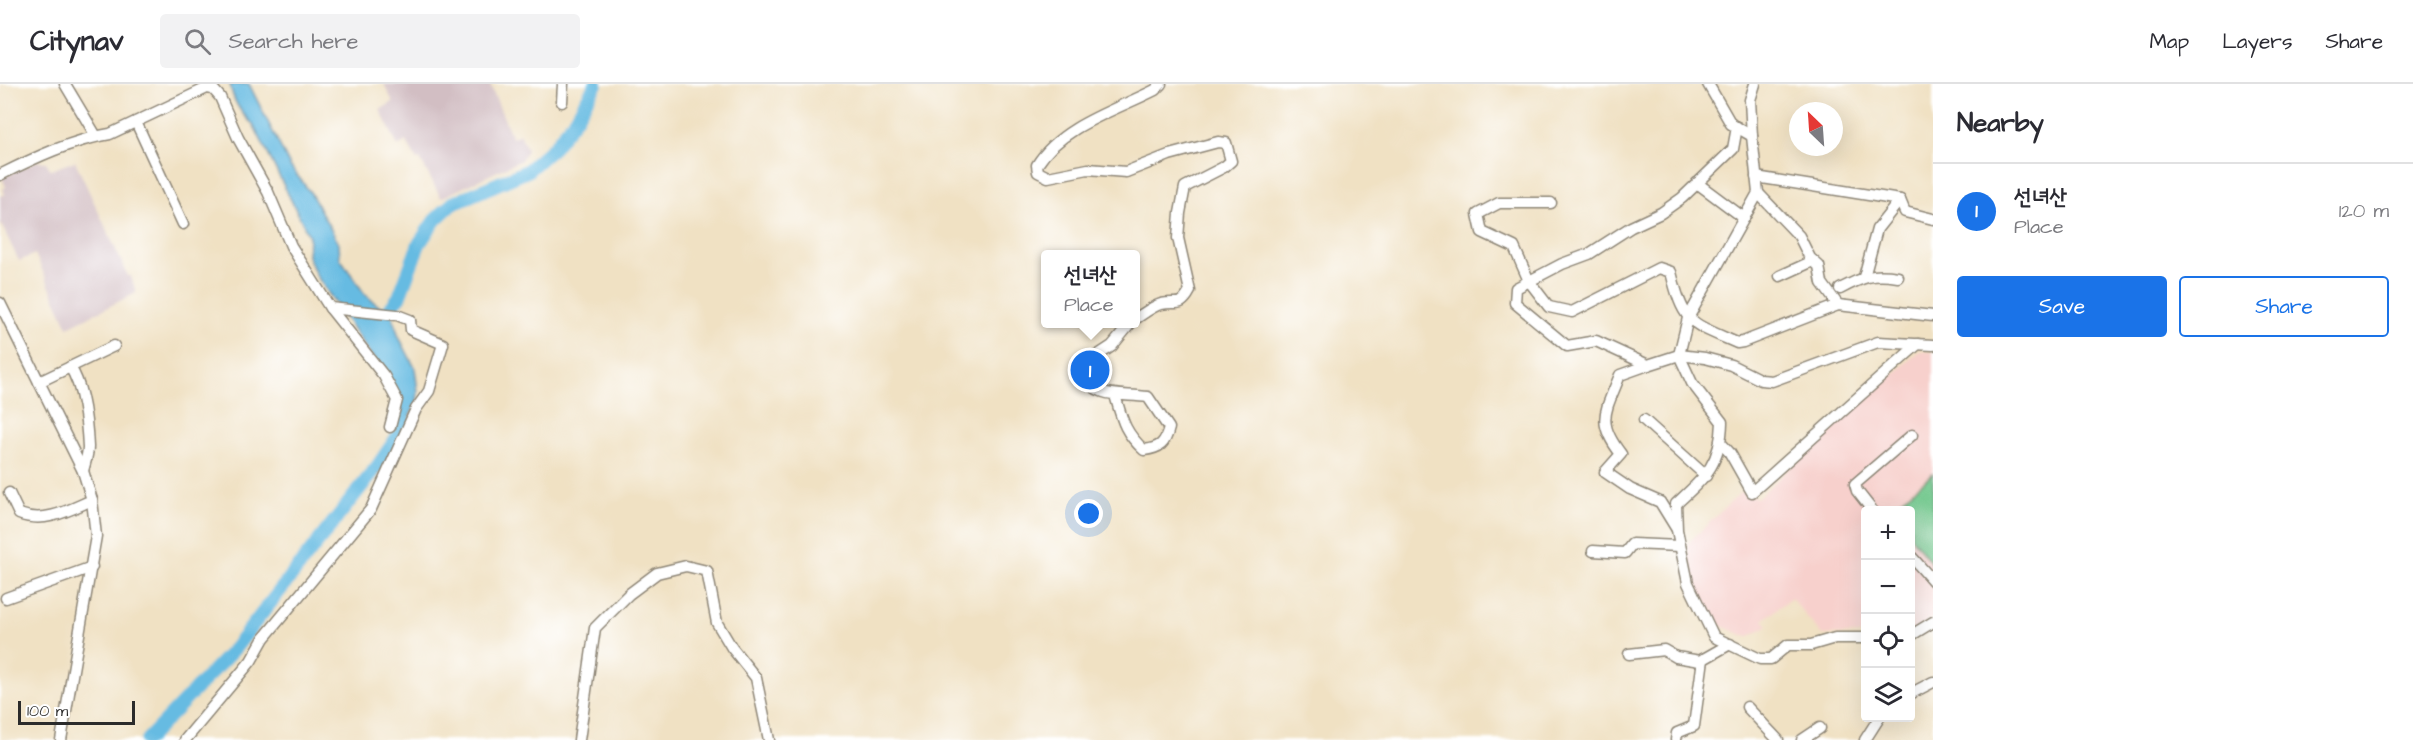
<!DOCTYPE html>
<meta charset="utf-8">
<style>
:root{--surface:#fff;--page:#f2f2f3;--text:#2b2b33;--muted:#7c7c81;--line:#e1e1e2;--accent:#1a73e8}
body{margin:0;font-family:"Architects Daughter","Poor Story",sans-serif;background:var(--page);color:var(--text)}
.controls{position:absolute;right:18px;bottom:18px;display:grid;overflow:hidden;border-radius:6px;box-shadow:0 6px 24px #0002}
.controls button{width:54px;height:54px;display:grid;place-items:center;padding:0;border:0;border-bottom:2px solid var(--line);background:var(--surface);color:var(--text);font:30px sans-serif}
.compass{position:absolute;left:1789px;top:18px;width:54px;height:54px;border-radius:50%;background:var(--surface);box-shadow:0 6px 24px #0002;rotate:335deg}
.scale{position:absolute;left:18px;bottom:15px;width:117px;box-sizing:border-box;padding-left:6px;border:3px solid #2b2b2b;border-top:0;font-size:16px;line-height:21px;white-space:nowrap;color:#2b2b2b;-webkit-text-stroke:4px #fff;paint-order:stroke}
.you{position:absolute;left:1089px;top:430px;width:21px;height:21px;margin:-15px;border:4px solid #fff;border-radius:50%;background:#1a73e8;box-shadow:0 0 0 9px #1a73e833}
.badge{display:grid;place-items:center;width:39px;height:39px;border-radius:50%;background:var(--accent);color:#fff;font-size:20px;font-weight:700}
.pin{position:absolute;translate:-50% -50%;border:3px solid #fff;box-shadow:0 2px 6px #0006}
.popup{position:absolute;left:1041px;top:166px;width:99px;height:78px;box-sizing:border-box;display:grid;place-content:center;border-radius:6px;background:var(--surface);filter:drop-shadow(0 2px 4px #0005);font-size:20px;white-space:nowrap;color:var(--muted)}
.popup b{font-size:22px;color:var(--text)}
.popup::after{content:'';position:absolute;left:50%;top:100%;margin-left:-12px;border:12px solid transparent;border-top-color:var(--surface)}
.list{margin:0;padding:0;list-style:none}
h2{display:flex;justify-content:space-between;align-items:center;height:78px;margin:0;padding:0 24px;font-size:26px}
h2 small{font-size:20px;font-weight:400;color:var(--muted)}
.list li{display:grid;grid-template-columns:39px 1fr auto;gap:18px;align-items:center;box-sizing:border-box;height:96px;padding:0 24px;border-top:2px solid var(--line)}
.list b{display:block;font-size:22px;white-space:nowrap}
.list p{margin:0;font-size:20px;white-space:nowrap;color:var(--muted)}
.list em{font-size:20px;font-style:normal;color:var(--muted)}
.actions{display:flex;gap:12px;padding:18px 24px}
.actions a{flex:1;padding:14px 0;border:2px solid var(--accent);border-radius:6px;text-align:center;font-size:21px;color:var(--accent)}
.actions .main{background:var(--accent);color:#fff}
.icon{flex:none;width:33px;height:33px;fill:none;stroke:currentColor;stroke-width:2;stroke-linecap:round;stroke-linejoin:round}
.map{position:relative;flex:none;width:1933px;height:656px;overflow:hidden}
header{display:flex;align-items:center;gap:36px;box-sizing:border-box;height:84px;padding:0 30px;background:var(--surface);border-bottom:2px solid var(--line)}
header strong{font-size:28px}
nav{display:flex;gap:33px;margin-inline-start:auto;font-size:21px}
.search{width:420px;height:54px;background:var(--page);display:flex;align-items:center;gap:15px;box-sizing:border-box;padding:0 21px;border-radius:6px;color:var(--muted);font-size:22px}
main{display:flex}
aside{flex:1;background:var(--surface)}
.map>svg:first-child{display:block}
</style>
<header>
<strong>Citynav</strong>
<div class="search"><svg class="icon" aria-label="search" viewBox="0 0 24 24"><circle cx="10" cy="10" r="6"/><path d="M15 15l6 6"/></svg>Search here</div>
<nav><a>Map</a><a>Layers</a><a>Share</a></nav>
</header>
<main>
<div class="map">
<svg width="1933" height="656" viewBox="0 0 1933 656">
<rect width="100%" height="100%" fill="#fff"/>
<filter id="ink" filterUnits="userSpaceOnUse"><feTurbulence type="fractalNoise" baseFrequency=".0167" numOctaves="2"/><feDisplacementMap in="SourceGraphic" scale="12" xChannelSelector="R" yChannelSelector="G"/><feConvolveMatrix kernelMatrix="1 2 1 2 8 2 1 2 1" color-interpolation-filters="sRGB"/></filter>
<filter id="wash" filterUnits="userSpaceOnUse"><feTurbulence type="fractalNoise" baseFrequency=".008" numOctaves="4" result="noise"/><feDisplacementMap in="SourceGraphic" scale="24" xChannelSelector="R" yChannelSelector="G"/><feGaussianBlur stdDeviation="1.35" result="paint"/><feColorMatrix in="noise" values="0 0 0 0 0 0 0 0 0 0 0 0 0 0 0 0 0 1.4 0 .05"/><feComposite in="paint" operator="in"/></filter>
<g filter="url(#wash)">
<rect width="100%" height="100%" fill="#f0e1c3"/>
<path fill="#f7d0cc" d="M1919,267L1933,268V534L1911,548L1910,426H1866L1865,550L1822,551L1791,514L1763,536L1768,541L1748,553L1717,540L1692,495L1687,460L1741,408L1757,414Z"/>
<g fill="#d2bec3">
<path d="M384,0H490L512,54L520,50L527,66L521,76L441,114L420,75L417,76L406,57L398,62L380,26L393,18Z"/>
<path d="M37,77L46,78L51,86L75,77L128,192H131L136,209L68,243L35,170L19,177L0,138V112L5,110L3,105L6,103L2,94Z"/>
</g>
<path fill="#72c88d" stroke="#4e7a5c" stroke-width="1.5" d="M1933,390V481L1911,453L1910,426H1889Z"/>
<path fill="#66bbe2" stroke="#487386" stroke-width="1.5" d="M230,0H249L290,82L310,108L339,160L340,174L364,209L376,220L391,228L399,253L415,284L418,308L417,319L400,349L399,312L316,191L308,172L309,152L253,40C240,29 233,17 230,0Z"/>
<g fill="none" stroke-linecap="round" stroke-linejoin="round">
<g stroke="#66bbe2" stroke-width="14">
<path d="M385,240L384,233L399,213L419,160L435,136L453,119L527,87L554,63L576,34L596,0"/>
<path d="M147,656L235,564L379,380L400,349L404,337"/>
</g>
</g>
</g>
<g filter="url(#ink)">
<g fill="none" stroke-linecap="round" stroke-linejoin="round">
<defs>
<g id="minor">
<path d="M65,0L96,52"/>
<path d="M1708,0L1731,40L1752,52L1758,109L1688,234L1679,271L1692,299L1722,338C1721,380 1705,393 1676,420L1677,446L1688,499L1714,553L1760,575H1771L1788,561H1811L1835,554H1866"/>
<path d="M562,18L563,0"/>
<path d="M136,38L183,140"/>
<path d="M1737,43L1733,65L1682,114L1661,129L1631,143L1589,170L1562,180L1516,204L1515,219L1567,262L1596,257L1648,281L1679,271L1705,274L1731,281L1761,296L1772,297L1878,258L1933,261"/>
<path d="M1752,52L1750,16L1755,0"/>
<path d="M0,91C34,74 72,56 110,50L207,4L213,5L220,13L238,54L268,108L291,162L330,224"/>
<path d="M1756,93L1900,116L1905,128L1933,135"/>
<path d="M1697,99L1744,134"/>
<path d="M1758,109L1799,152L1810,174L1819,182L1822,199L1838,221"/>
<path d="M1551,119H1499L1478,130L1482,148L1514,163L1529,197L1549,223L1572,228L1659,184L1671,188C1684,240 1689,238 1737,259L1743,258L1838,221L1933,232"/>
<path d="M1780,192L1813,177"/>
<path d="M1864,193L1877,145L1900,116"/>
<path d="M1840,205C1863,193 1872,189 1898,193"/>
<path d="M0,219L83,387L92,416L96,452L61,656"/>
<path d="M1135,235C1143,230 1153,222 1161,220C1177,217 1181,224 1190,207L1178,154L1180,129L1185,103L1224,83L1231,77L1226,59L1218,58L1169,71L1126,88L1088,85L1048,93L1038,88L1037,81C1061,42 1116,26 1155,6L1161,0"/>
<path d="M1648,281L1620,291C1606,327 1595,337 1621,370L1605,388L1630,405L1660,418L1676,444"/>
<path d="M70,283C83,302 87,340 88,363C88,371 85,379 83,387"/>
<path d="M39,298L114,262"/>
<path d="M1115,311C1122,335 1124,348 1144,366C1160,364 1165,360 1169,344L1148,313C1121,309 1098,316 1081,290L1083,281L1112,262L1130,240"/>
<path d="M1644,336L1706,392"/>
<path d="M1720,358L1730,369L1752,408L1918,260"/>
<path d="M9,409L19,430C45,440 69,426 92,416"/>
<path d="M1872,426L1857,407L1855,400L1912,351"/>
<path d="M1593,467L1625,469L1632,460L1680,462"/>
<path d="M1910,471L1933,497"/>
<path d="M6,514L92,483"/>
<path d="M1910,552L1933,538"/>
<path d="M1629,570L1664,566L1676,573L1700,577L1730,560"/>
<path d="M1910,610L1933,598"/>
<path d="M1747,623L1778,656"/>
<path d="M185,656L251,577L264,554L371,425L416,325L429,307L443,260L411,246L410,236L397,231L330,224L384,292L397,316L390,343"/>
<path d="M579,656L595,544L629,510L657,489L686,482L707,487L717,539L732,564L756,594L769,656"/>
<path d="M1676,656L1677,649L1694,642L1703,575"/>
<path d="M1802,656L1820,644"/>
<path d="M1865,656L1879,634"/>
</g>
</defs>
<use href="#minor" stroke="#8e8677" stroke-width="13"/>
<use href="#minor" stroke="#fff" stroke-width="10"/>
</g>
</g>
</svg>
<div class="controls">
<button>+</button>
<button>−</button>
<button><svg class="icon" aria-label="locate" viewBox="0 0 24 24"><circle cx="12" cy="12" r="6"/><path d="M12 2v4M12 18v4M2 12h4M18 12h4"/></svg></button>
<button><svg class="icon" aria-label="layers" viewBox="0 0 24 24"><path d="M12 4l9 5-9 5-9-5zM3 14l9 5 9-5"/></svg></button>
</div>
<svg class="compass" viewBox="-18 -18 36 36"><path d="M0-13l5 13h-10z" fill="#e53935"/><path d="M0 13l5-13h-10z" fill="#7c7c81"/></svg>
<div class="scale">100 m</div>
<div class="you"></div>
<div class="pin badge" style="left:1090px;top:286px">1</div>
<div class="popup"><b>선녀산</b>Place</div>
</div>
<aside>
<h2>Nearby<small></small></h2>
<ul class="list">
<li><span class="badge">1</span><div><b>선녀산</b><p>Place</p></div><em>120 m</em></li>
</ul>
<div class="actions"><a class="main">Save</a><a>Share</a></div>
</aside>
</main>
